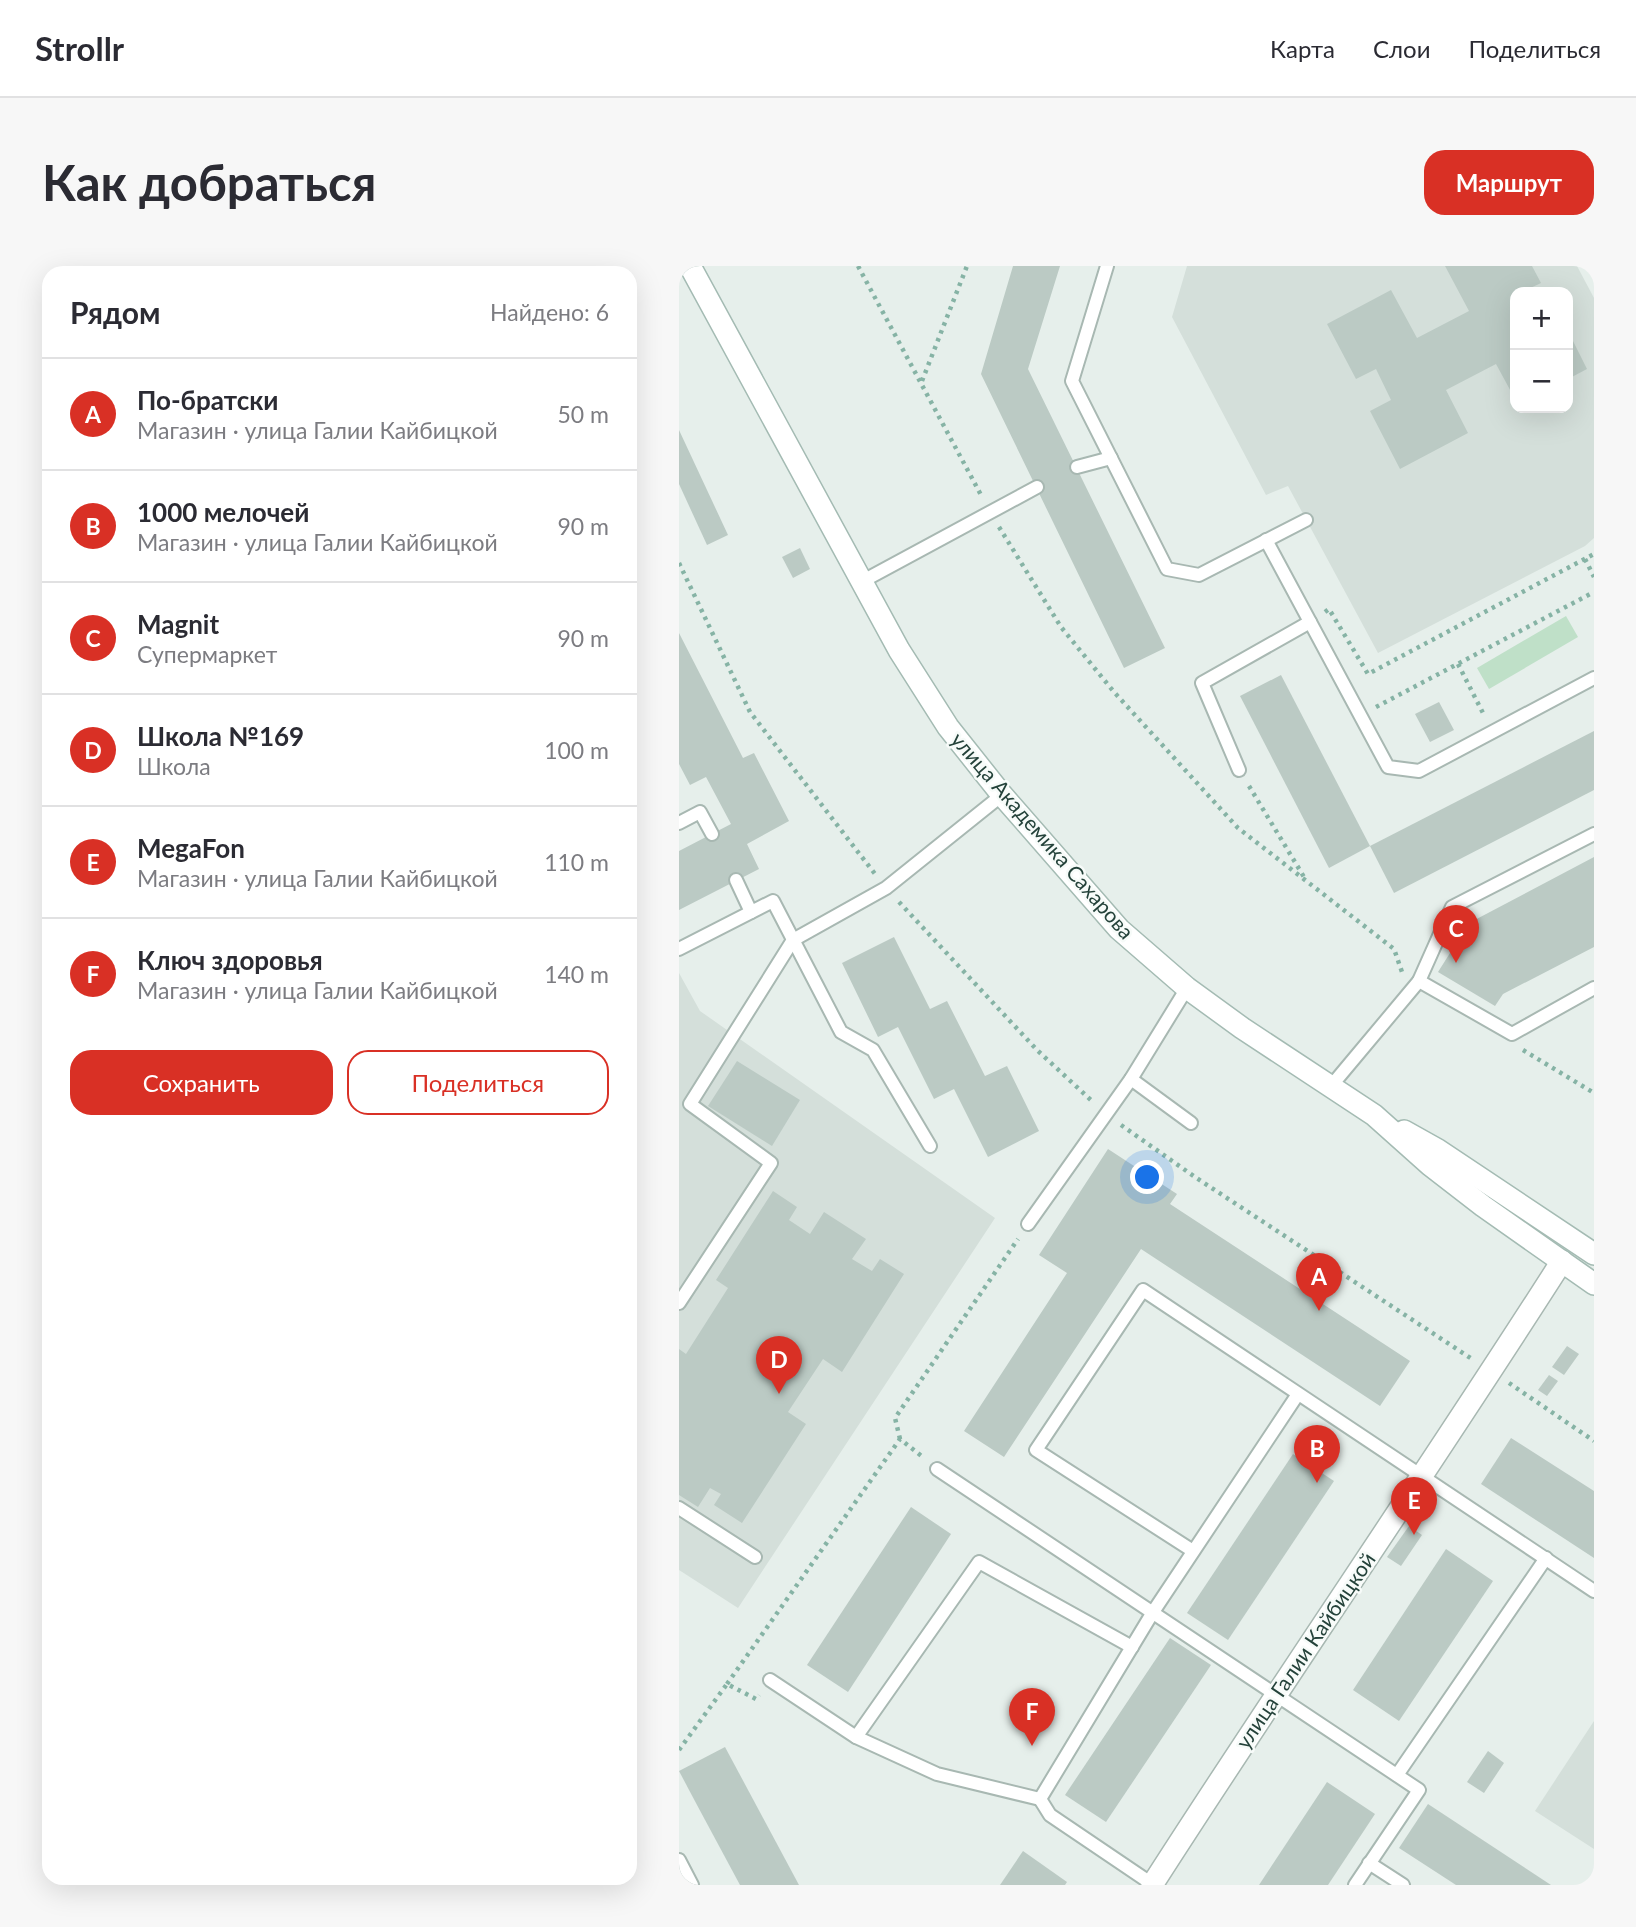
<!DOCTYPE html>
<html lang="ru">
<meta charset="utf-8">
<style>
:root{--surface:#fff;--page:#f7f7f7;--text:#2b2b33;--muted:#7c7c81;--line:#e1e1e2;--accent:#d93025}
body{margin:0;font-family:Lato,sans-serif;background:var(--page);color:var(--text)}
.controls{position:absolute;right:21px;top:21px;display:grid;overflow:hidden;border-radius:14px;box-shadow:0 7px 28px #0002}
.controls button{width:63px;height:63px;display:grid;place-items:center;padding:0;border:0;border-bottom:2px solid var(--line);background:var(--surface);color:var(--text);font:35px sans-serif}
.you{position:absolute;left:469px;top:912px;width:24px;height:24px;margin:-18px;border:5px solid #fff;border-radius:50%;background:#1a73e8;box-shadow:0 0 0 10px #1a73e833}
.badge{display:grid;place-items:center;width:46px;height:46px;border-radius:50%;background:var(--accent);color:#fff;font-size:23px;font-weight:700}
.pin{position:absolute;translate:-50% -58px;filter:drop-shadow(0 2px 4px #0008)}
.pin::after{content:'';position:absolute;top:37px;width:24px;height:21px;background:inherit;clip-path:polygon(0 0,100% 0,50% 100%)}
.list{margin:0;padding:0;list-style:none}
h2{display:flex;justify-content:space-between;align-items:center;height:91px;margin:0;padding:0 28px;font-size:30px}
h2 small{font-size:23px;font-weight:400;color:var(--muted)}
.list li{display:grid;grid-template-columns:46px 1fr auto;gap:21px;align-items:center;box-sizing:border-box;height:112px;padding:0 28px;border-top:2px solid var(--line)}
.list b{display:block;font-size:26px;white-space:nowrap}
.list p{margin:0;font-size:23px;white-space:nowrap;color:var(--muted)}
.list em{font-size:23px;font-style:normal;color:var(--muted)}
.actions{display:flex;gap:14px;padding:21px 28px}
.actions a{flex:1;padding:16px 0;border:2px solid var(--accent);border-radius:21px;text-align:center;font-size:24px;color:var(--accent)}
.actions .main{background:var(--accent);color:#fff}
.map{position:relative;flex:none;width:915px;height:1619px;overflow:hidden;border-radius:21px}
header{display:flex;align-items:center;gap:42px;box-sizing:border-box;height:98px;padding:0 35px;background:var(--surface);border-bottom:2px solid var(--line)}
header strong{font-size:33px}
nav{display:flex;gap:38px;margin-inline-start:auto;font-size:24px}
.intro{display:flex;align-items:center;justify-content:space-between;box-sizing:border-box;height:168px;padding:0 42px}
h1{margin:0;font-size:49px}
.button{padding:18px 32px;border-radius:21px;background:var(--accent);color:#fff;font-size:24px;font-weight:700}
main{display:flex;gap:42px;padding:0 42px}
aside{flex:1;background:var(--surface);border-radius:21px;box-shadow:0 7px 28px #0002}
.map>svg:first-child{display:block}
</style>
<header>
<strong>Strollr</strong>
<nav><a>Карта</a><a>Слои</a><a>Поделиться</a></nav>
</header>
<div class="intro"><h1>Как добраться</h1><a class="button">Маршрут</a></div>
<main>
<aside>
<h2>Рядом<small>Найдено: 6</small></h2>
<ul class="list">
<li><span class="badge">A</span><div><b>По-братски</b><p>Магазин · улица Галии Кайбицкой</p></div><em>50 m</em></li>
<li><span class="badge">B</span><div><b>1000 мелочей</b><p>Магазин · улица Галии Кайбицкой</p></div><em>90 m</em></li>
<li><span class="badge">C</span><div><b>Magnit</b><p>Супермаркет</p></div><em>90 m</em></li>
<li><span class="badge">D</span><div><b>Школа №169</b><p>Школа</p></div><em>100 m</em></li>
<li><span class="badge">E</span><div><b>MegaFon</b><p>Магазин · улица Галии Кайбицкой</p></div><em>110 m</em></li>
<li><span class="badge">F</span><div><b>Ключ здоровья</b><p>Магазин · улица Галии Кайбицкой</p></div><em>140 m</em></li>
</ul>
<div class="actions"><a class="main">Сохранить</a><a>Поделиться</a></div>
</aside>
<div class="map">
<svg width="915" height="1619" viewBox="0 0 915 1619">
<rect width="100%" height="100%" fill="#e6efeb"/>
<g fill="#d4dfda" fill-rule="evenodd">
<path d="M508,0H898L915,32V272L906,280L699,387L609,220L587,229L493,51ZM836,26H889V142H836Z"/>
<path d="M0,707L21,745L316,952L59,1342L0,1304Z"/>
<path d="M915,1455V1583L856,1545Z"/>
</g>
<path fill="#bfe0c8" d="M887,350L899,371L810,423L798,402Z"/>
<g fill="#bbcac4">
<path d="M334,0H381L349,103L486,382L445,402L302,108Z"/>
<path d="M766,0H853L862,17L843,26H836V133L817,98L767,124L789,167L721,203L691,145L712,134L697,103L677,113L648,58L712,24L738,72L790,45Z"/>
<path d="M889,65L908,103L889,113Z"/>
<path d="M0,164L49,269L28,279L0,218Z"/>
<path d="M121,282L131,303L114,312L103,291Z"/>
<path d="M0,367L64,492L75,487L110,555L68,578L80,603L0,644V585L52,558L27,511L11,519L0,498Z"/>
<path d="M602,409L691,580L650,602L561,430Z"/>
<path d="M760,436L775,464L751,476L736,448Z"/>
<path d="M915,465V524L715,627L691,580Z"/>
<path d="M915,591V681L824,728L816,740L759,706L790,657Z"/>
<path d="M215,671L251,743L268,735L306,810L328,800L360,865L309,891L275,823L255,833L219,761L199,771L163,697Z"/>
<path d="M58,795L121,834L93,880L29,840Z"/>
<path d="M429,883L498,928L491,938L731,1095L701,1140L462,983L325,1191L285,1165L388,1007L360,989Z"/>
<path d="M94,925L118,941L110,954L131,968L145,946L187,973L173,993L193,1005L201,993L225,1008L163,1106L144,1093L109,1146L127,1158L63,1257L35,1239L42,1228L31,1222L19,1241L0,1229V1083L7,1088L49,1022L37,1014Z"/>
<path d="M888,1080L900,1088L885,1109L873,1101Z"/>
<path d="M870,1109L879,1115L868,1130L859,1124Z"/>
<path d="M832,1172L915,1225V1292L802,1218Z"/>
<path d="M614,1188L655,1215L549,1374L508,1347Z"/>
<path d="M232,1241L272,1268L169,1426L128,1399Z"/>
<path d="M730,1260L743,1269L722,1300L708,1291Z"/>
<path d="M767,1283L814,1315L720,1455L674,1424Z"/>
<path d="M491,1372L532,1399L427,1556L386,1529Z"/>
<path d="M46,1481L120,1619H61L18,1539L0,1505Z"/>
<path d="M809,1485L825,1497L805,1527L788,1516Z"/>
<path d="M648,1516L696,1548L649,1619H580Z"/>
<path d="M749,1538L872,1619H777L720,1582Z"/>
<path d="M344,1585L388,1616L386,1619H321Z"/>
</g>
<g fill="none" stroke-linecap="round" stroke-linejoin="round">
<defs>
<g id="lane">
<path d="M428,0L393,115L488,303L520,309L627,254"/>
<path d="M398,201L432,192"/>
<path d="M587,274L709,501L740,505L915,412"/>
<path d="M182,316L358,221"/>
<path d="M560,504L523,417L631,356"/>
<path d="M0,557L21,546L33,568"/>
<path d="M57,614L72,646"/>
<path d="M0,683L94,635L162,766L194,784L251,880"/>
<path d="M740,715L773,641L915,568"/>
<path d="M452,813L512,857"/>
<path d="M653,819L740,715L833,768L915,722"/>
<path d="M349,958L452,813L508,722"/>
<path d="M0,1037L92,897L11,838L114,674L207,622L323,529"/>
<path d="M258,1203L740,1524L676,1619"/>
<path d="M0,1242L76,1291"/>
<path d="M514,1285L357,1184L464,1024L915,1325"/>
<path d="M91,1414L177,1471"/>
<path d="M718,1509L867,1292"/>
<path d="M361,1533L258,1508L177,1471L300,1296L453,1381"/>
<path d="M0,1594L13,1619"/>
<path d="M690,1597L724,1619"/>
<path d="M473,1618L371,1549L361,1533L474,1346L619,1128"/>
</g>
<path id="street" d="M473,1619C607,1410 749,1205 883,995"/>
<g id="secondary">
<path d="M11,0L220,384L269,461L323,529L440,663L508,722L563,762L695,849L751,899L804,940L915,1018"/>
<path d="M725,865L759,884L915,988"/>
</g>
</defs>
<use href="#lane" stroke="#a8b8b2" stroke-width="16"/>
<use href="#street" stroke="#a8b8b2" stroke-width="24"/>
<use href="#secondary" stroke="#a4bbb3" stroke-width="24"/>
<g stroke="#86b3a5" stroke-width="4.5" stroke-dasharray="3.5 5" stroke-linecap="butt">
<path d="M179,0L302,229"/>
<path d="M243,115L288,0"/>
<path d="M320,261L382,361L435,426L559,562L715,683L723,706"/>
<path d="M906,293L915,311"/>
<path d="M0,297L71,446L196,608"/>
<path d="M646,346L650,343L689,408L915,288"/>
<path d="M779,398L805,449"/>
<path d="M697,441L915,326"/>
<path d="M570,520L625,611"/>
<path d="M220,636L358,784L414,836"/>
<path d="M844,784L915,827"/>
<path d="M442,859L516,911L793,1093"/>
<path d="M830,1117L915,1175"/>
<path d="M221,1173L216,1152L339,973"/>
<path d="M48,1418L221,1173L245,1192"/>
<path d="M0,1484L48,1418L77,1433L80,1429"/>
</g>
<use href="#lane" stroke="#fff" stroke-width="12"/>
<use href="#street" stroke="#fff" stroke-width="21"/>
<use href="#secondary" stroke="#fff" stroke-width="21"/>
</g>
<g text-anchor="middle" stroke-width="5" stroke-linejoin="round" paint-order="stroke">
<g font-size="21" fill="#24423a" stroke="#f7fbf9">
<text transform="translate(363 570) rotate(49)" y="7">улица Академика Сахарова</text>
<text transform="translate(627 1385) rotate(-56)" y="7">улица Галии Кайбицкой</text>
</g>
</g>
</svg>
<div class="controls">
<button>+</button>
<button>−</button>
</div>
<div class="you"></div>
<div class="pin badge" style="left:640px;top:1045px">A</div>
<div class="pin badge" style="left:638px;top:1217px">B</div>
<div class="pin badge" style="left:777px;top:697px">C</div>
<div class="pin badge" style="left:100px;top:1128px">D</div>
<div class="pin badge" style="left:735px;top:1269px">E</div>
<div class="pin badge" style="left:353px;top:1480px">F</div>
</div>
</main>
